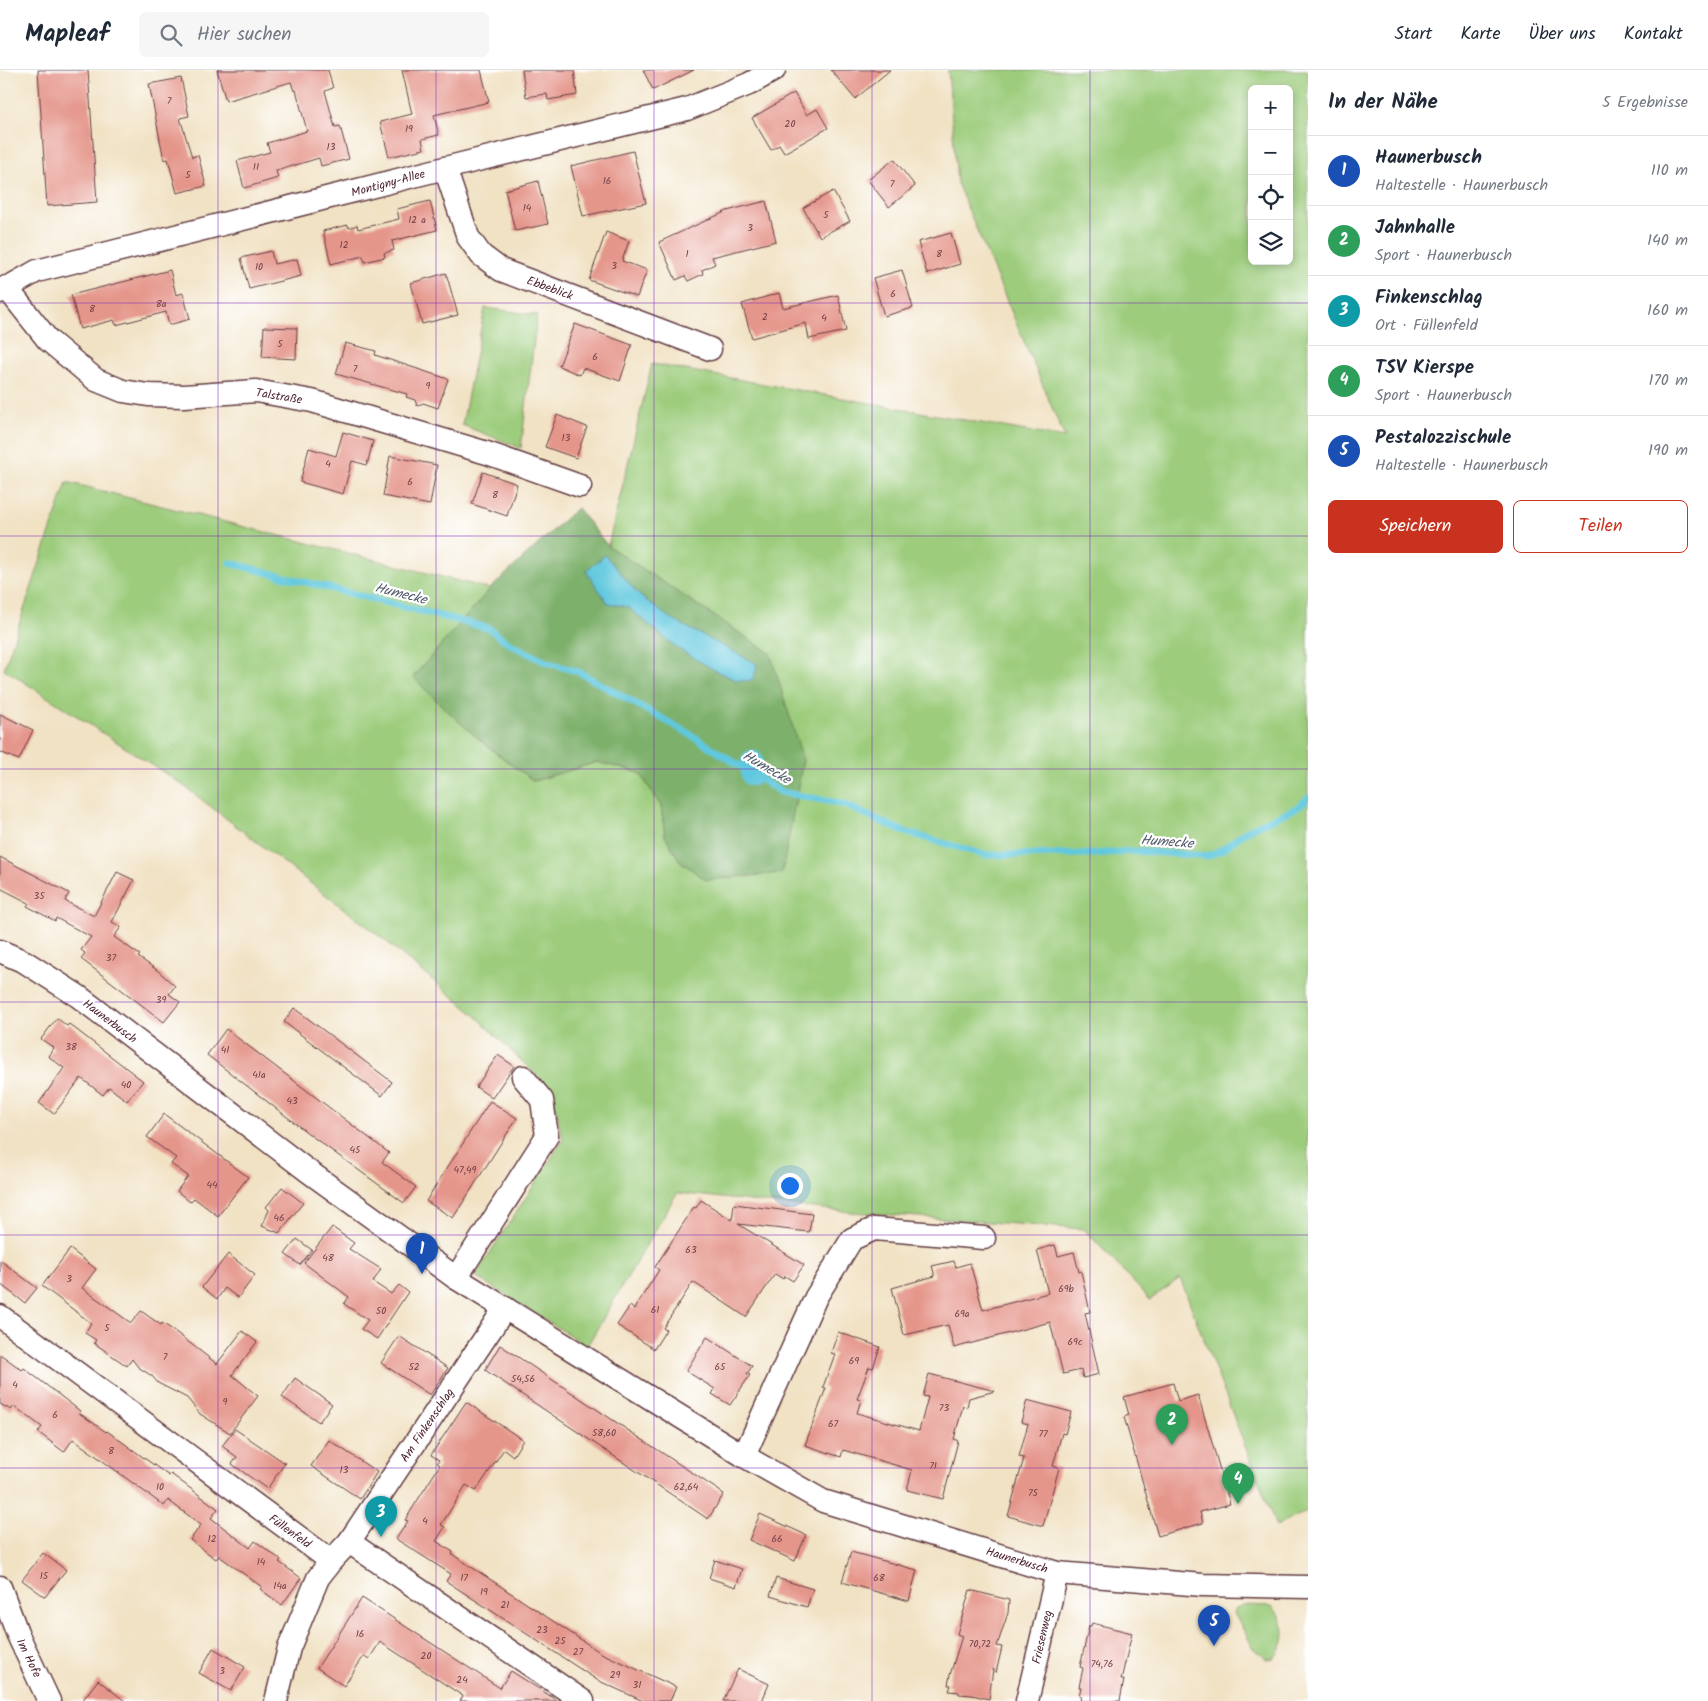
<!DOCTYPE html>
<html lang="de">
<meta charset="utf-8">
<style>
:root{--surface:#fff;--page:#f6f6f7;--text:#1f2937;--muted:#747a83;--line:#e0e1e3;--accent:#c8321e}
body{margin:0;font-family:Kalam,sans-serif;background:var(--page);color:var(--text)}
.controls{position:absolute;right:15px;top:15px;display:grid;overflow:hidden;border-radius:8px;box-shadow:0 2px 8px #0003}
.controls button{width:45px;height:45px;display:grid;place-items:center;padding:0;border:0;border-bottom:1px solid var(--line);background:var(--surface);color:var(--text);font:25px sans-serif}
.you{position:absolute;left:789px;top:1115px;width:18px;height:18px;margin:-12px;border:4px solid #fff;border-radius:50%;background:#1a73e8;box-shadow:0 0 0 8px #1a73e833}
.badge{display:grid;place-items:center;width:32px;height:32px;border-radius:50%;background:var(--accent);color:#fff;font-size:16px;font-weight:700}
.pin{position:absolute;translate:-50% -41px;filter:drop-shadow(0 1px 2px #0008)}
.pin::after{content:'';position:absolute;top:26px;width:18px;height:15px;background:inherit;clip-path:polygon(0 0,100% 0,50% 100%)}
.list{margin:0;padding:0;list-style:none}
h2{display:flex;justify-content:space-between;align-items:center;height:65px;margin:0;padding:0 20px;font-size:21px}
h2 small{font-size:16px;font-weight:400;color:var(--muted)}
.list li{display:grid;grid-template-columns:32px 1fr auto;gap:15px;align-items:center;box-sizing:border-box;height:70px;padding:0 20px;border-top:1px solid var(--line)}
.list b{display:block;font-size:19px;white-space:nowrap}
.list p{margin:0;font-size:16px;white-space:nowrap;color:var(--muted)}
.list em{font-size:16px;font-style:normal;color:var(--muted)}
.actions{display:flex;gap:10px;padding:15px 20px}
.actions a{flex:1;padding:11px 0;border:1px solid var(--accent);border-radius:8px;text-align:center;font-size:18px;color:var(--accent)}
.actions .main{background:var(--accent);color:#fff}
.icon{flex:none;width:28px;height:28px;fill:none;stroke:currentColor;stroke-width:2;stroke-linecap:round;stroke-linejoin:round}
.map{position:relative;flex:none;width:1308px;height:1631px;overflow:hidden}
header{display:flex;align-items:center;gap:30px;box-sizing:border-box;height:70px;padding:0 25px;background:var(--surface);border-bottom:1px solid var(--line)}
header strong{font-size:24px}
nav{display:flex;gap:28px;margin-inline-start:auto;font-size:18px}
.search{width:350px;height:45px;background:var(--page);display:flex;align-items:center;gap:12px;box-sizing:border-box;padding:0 18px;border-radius:8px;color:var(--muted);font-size:19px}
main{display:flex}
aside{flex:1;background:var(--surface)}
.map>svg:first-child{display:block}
</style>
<header>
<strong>Mapleaf</strong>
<div class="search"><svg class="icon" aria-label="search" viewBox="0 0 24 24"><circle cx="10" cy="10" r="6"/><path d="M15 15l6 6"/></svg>Hier suchen</div>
<nav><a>Start</a><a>Karte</a><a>Über uns</a><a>Kontakt</a></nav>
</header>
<main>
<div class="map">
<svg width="1308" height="1631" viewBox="0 0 1308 1631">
<rect width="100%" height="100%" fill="#fff"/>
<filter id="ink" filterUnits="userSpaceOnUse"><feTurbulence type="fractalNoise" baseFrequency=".02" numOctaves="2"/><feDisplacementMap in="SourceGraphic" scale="10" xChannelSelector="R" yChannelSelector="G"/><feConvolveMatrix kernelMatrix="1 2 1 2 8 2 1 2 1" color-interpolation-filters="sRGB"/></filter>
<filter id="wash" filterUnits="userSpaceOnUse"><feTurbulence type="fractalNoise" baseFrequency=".0096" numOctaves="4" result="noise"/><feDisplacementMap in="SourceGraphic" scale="20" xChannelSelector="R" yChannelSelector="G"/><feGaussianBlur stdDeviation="1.12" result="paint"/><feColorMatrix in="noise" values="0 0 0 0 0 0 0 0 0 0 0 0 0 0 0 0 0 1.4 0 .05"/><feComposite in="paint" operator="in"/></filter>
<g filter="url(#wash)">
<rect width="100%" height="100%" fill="#f1e2c4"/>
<g fill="#9ccc7b" stroke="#737653" fill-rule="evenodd">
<path d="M948,0H1308V1441L1276,1456L1180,1208L1150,1230L1084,1159L851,1142L677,1123L587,1276L475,1206L563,1070L552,1021L476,946L382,868L180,713L4,599L67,412L490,519L413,607C451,646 489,680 534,711L597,692L640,703L661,736L665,766L680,791L706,810L770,583L608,476L652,294L1065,368L957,113ZM1252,19H1289V191H1252Z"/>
<path d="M485,238L537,245L521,378L462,355Z"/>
<path d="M1243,1535L1272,1536C1286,1552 1289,1570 1274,1588L1266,1589L1253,1577L1234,1543L1236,1538Z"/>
</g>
<path fill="#7db06b" stroke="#64684b" d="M577,438L608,476L770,583L803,690L782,803L706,810L680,791L665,766L661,736L640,703L597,692L534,711C489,680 451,646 413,607L490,519Z"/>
<path fill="#61c8de" stroke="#567484" d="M605,485L639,525L671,549L757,594L754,608L748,611L736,610L716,601L677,578L628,537L608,533L586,501Z"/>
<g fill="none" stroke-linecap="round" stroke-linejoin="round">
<path stroke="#61c8de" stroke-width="7" d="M230,493L488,558L510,574L546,592L579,602L688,663L781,722L843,734L902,761L985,785L1094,784L1134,781L1208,786L1223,779L1248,760L1298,737L1308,728"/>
<path stroke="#61c8de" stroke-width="22" d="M752,691V705"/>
</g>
<g id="blocks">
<g fill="#e5968b">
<path d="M38,0H88L97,132L47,136Z"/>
<path d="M217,0H328L333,18L325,21L335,57L340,56L349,89L321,96L319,88L276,101L278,108L244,118L237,91L270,82L267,73L307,61L296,20L294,21L291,12L226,31Z"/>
<path d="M402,0H481L489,32L434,45L439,65L422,69L424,79L389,87L380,52L412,44Z"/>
<path d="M522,0H574L577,25L548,30L547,24L526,27Z"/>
<path d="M643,0H694L653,20Z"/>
<path d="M831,0H890L855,29Z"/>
<path d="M181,8L189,46L180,48L192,87L198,85L206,116L177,123L168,89L164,90L149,14Z"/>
<path d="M794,23L807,45L817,39L828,58L784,83L779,75L771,80L752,48Z"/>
<path d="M633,81L646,133L583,146L571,96Z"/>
<path d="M894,89L915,116L889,137L868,110Z"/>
<path d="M538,111L548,154L515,161L505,120Z"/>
<path d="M833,121L850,151L820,167L803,138Z"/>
<path d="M430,131L437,160L392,171L394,180L384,183L385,187L365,192L363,186L331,194L323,161L348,155L349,158L357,155L358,159L399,149L397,139Z"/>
<path d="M766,131L776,171L712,187L715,194L702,200L703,204L688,211L685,206L676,210L659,172L727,141Z"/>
<path d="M606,162L629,171L622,191L647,200L637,227L589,210Z"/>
<path d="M951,163L960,194L927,204L918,172Z"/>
<path d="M271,181L274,194L297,189L301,206L249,219L241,188Z"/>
<path d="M170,200L176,225L183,223L190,249L169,255L166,242L116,255L114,250L80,259L71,225Z"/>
<path d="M902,200L913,238L884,246L873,208Z"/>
<path d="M446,203L458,245L422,254L411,213Z"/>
<path d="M779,223L783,238L838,225L846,261L809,269L806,253L752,268L742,234Z"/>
<path d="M575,254L632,275L620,311L583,298L580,305L559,296Z"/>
<path d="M264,257L297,258L296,289L262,287Z"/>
<path d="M345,273L376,281L375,285L448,309L438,338L423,333L417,336L415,330L406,327L407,324L336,304Z"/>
<path d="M557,345L587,357L576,388L545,377Z"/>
<path d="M343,362L373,371L367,395L352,391L343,424L300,412L309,378L336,386Z"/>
<path d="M390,386L437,395L430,435L383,426Z"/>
<path d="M483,402L517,414L507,446L472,434Z"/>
<path d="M0,644L33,660L19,690L0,682Z"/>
<path d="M0,787L69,823L65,831L94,846L117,802L134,810L112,852L121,857L114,867L140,885L138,887L157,900L175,916L169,924L180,932L164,952L81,889L85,883L81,880L91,867L56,848L55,851L27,836L29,833L0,818Z"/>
<path d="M294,938L392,1012L382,1026L284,952Z"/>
<path d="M57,948L67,956L69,954L143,1011L127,1031L109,1017L103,1025L81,1008L54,1044L39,1033L64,998L48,986L54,978L41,969Z"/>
<path d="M226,959L389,1083L382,1092L416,1117L404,1133L313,1067L207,985Z"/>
<path d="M498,985L514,996L492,1028L476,1017Z"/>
<path d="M490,1031L517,1048L453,1148L426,1131Z"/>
<path d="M164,1044L248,1107L218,1146L194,1128L190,1132L177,1121L188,1106L171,1094L176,1088L147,1067Z"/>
<path d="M282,1117L303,1133L279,1163L262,1156L269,1140L266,1137Z"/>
<path d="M701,1130L732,1150L734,1134L812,1144L809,1162L738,1154L804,1195L793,1211L785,1206L783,1209L775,1204L746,1247L693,1212L663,1258L666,1260L654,1279L617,1255L630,1236L634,1239L659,1200L655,1197L694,1137L696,1138Z"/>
<path d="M332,1157L354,1173L349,1179L381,1199L373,1212L391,1224L399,1215L408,1222L377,1269L361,1259L368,1250L344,1234L349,1227L304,1193Z"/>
<path d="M297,1169L312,1180L300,1195L285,1184Z"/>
<path d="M1055,1175L1058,1186L1074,1182L1079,1202L1081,1201L1090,1242L1085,1243L1099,1304L1083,1308L1081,1300L1063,1304L1050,1252L954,1278L948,1255L904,1265L892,1218L935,1206L932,1196L954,1191L956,1197L970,1193L983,1240L1048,1223L1037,1180Z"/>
<path d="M70,1179L96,1199L82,1218L131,1253L141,1241L161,1255L162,1253L173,1260L217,1294L242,1261L257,1272L232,1305L258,1326L230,1363L200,1344L187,1328L158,1313L152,1306L138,1297L132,1289L127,1296L94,1273L96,1270L85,1263L91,1253L42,1216Z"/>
<path d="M228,1184L255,1205L238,1228L225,1218L217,1229L202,1217Z"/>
<path d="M0,1190L37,1218L25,1233L0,1214Z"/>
<path d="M838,1262L880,1277L873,1298L869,1297L857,1329L861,1330L857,1343L919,1361L928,1327L923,1326L929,1304L995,1321L969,1328L967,1337L963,1336L954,1369L958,1371L943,1429L907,1420L912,1400L843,1380L841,1387L805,1375L826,1318L823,1317L835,1284L831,1283Z"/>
<path d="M399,1266L448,1298L430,1325L381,1293Z"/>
<path d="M707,1267L752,1296L747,1304L750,1305L730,1335L712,1324L715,1319L686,1301Z"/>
<path d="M500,1275L724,1424L708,1449L485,1300Z"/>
<path d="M0,1284L22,1300L24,1298L80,1341L79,1343L106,1362L107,1361L169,1406L171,1404L218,1439L211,1448L250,1478L255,1471L281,1490L279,1492L301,1508L282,1535L260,1519L262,1517L219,1486L216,1489L190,1470L201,1455L168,1430L164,1436L73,1369L64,1382L38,1362L42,1357L14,1336L11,1340L0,1334Z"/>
<path d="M295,1308L332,1334L319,1352L282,1327Z"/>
<path d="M1173,1313L1178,1331L1198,1325L1230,1434L1200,1442L1203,1453L1158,1466L1124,1347L1129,1345L1124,1327Z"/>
<path d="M1027,1330L1071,1342L1065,1364L1062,1363L1053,1396L1059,1398L1043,1456L1008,1446L1024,1388L1019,1387L1028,1354L1021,1352Z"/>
<path d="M466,1332L523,1370L513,1386L504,1379L476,1421L466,1415L441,1455L445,1457L436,1471L453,1482L452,1484L601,1583L676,1617L670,1631H643L597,1610L446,1511L451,1504L396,1469L408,1451L405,1450L440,1395L437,1393L439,1390L431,1385Z"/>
<path d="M235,1359L285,1393L267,1419L232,1394L237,1387L222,1376Z"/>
<path d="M329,1370L377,1402L360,1429L311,1396Z"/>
<path d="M760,1444L806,1465L795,1491L749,1470Z"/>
<path d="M851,1482L917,1500L909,1531L842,1512Z"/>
<path d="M43,1483L66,1500L45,1527L22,1510Z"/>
<path d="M715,1490L742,1499L736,1517L709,1508Z"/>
<path d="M776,1508L813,1519L807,1537L770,1526Z"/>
<path d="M970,1520L1009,1530L1008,1543L997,1576L1002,1577L996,1603L993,1599L989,1629L972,1625L959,1624V1622L949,1621L951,1615H948L950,1605L962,1566L957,1564Z"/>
<path d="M362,1528L500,1618L511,1601L558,1631H460L463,1626L380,1572L369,1589L364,1586L344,1616L317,1598Z"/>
<path d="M1092,1553L1132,1563L1121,1610H1124L1120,1631H1080L1081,1626H1079L1081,1617H1079L1083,1598L1080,1597L1089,1556H1091Z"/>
<path d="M213,1578L245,1597L231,1621L199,1603Z"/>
<path d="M738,1599L769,1614L762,1631H723Z"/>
<path d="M98,1610L125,1631H82Z"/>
</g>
</g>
</g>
<g filter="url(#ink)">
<use href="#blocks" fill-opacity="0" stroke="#633c42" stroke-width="1"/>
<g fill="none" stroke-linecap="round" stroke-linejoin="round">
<defs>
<g id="minor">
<path d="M445,98L468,167L481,185L501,200L710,279"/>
<path d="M6,217L48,270L96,310L123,321L148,325L184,326L256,321L312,331L487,383L580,416"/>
<path d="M0,222L37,201L445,98L687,39L749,14L774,0"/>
<path d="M0,881L25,892L78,926L308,1101L456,1208L744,1386L823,1431L1057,1503L1203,1515L1308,1517"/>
<path d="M456,1208L547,1066L542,1030L523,1007"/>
<path d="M0,1246L331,1491L349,1472L505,1238"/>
<path d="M744,1386L816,1227L852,1169L874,1159L984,1168"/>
<path d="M349,1472L583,1631"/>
<path d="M0,1517L18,1565L49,1631"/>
<path d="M276,1631L289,1578L318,1508L331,1491"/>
<path d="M1027,1631L1057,1503"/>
</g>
</defs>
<use href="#minor" stroke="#633c42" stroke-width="25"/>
<use href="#minor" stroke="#fff" stroke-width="22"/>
</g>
</g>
<path fill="none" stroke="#7b2cbf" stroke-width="1" stroke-opacity="0.55" d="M218,0V1631M436,0V1631M654,0V1631M872,0V1631M1090,0V1631M0,233H1308M0,466H1308M0,699H1308M0,932H1308M0,1165H1308M0,1398H1308"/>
<g text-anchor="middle" stroke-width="4.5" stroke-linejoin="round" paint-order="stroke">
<g font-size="10" fill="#713d43">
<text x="169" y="34">7</text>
<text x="790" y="57">20</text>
<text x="409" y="62">19</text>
<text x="331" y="80">13</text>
<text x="256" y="100">11</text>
<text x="188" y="108">5</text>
<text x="607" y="114">16</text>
<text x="892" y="117">7</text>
<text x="527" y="141">14</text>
<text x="826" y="148">5</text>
<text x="417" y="153">12 a</text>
<text x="750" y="161">3</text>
<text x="344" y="178">12</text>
<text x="687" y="187">1</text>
<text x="939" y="187">8</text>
<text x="614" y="199">3</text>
<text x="259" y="200">10</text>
<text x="893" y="227">6</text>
<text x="161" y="237">8a</text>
<text x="92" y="242">8</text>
<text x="765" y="250">2</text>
<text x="824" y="251">4</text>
<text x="280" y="277">5</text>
<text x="595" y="290">6</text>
<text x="355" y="302">7</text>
<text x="428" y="319">9</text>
<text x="566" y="371">13</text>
<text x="328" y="397">4</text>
<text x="410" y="415">6</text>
<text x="495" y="428">8</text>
<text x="39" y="829">35</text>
<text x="111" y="891">37</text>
<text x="161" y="933">39</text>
<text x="71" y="980">38</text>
<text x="225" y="983">41</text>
<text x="259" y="1008">41a</text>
<text x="126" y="1018">40</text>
<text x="292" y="1034">43</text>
<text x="355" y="1083">45</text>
<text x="465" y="1103">47,49</text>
<text x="212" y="1118">44</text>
<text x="279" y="1151">46</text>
<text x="691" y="1183">63</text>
<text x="328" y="1191">48</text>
<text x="69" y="1212">3</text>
<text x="1066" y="1222">69b</text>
<text x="655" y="1243">61</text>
<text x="381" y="1244">50</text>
<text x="962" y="1247">69a</text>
<text x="107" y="1261">5</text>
<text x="1075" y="1275">69c</text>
<text x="165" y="1290">7</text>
<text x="854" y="1294">69</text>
<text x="414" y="1300">52</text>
<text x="720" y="1300">65</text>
<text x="523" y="1312">54,56</text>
<text x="15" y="1318">4</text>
<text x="225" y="1335">9</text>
<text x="944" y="1341">73</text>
<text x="55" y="1348">6</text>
<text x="833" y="1357">67</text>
<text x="604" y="1366">58,60</text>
<text x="1043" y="1367">77</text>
<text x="111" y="1384">8</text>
<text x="933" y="1399">71</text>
<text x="344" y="1403">13</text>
<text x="160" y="1420">10</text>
<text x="686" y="1420">62,64</text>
<text x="1033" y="1426">75</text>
<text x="425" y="1454">4</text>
<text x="212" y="1472">12</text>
<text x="777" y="1472">66</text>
<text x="261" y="1495">14</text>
<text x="44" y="1509">15</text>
<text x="464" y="1511">17</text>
<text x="879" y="1511">68</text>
<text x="280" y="1519">14a</text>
<text x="484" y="1525">19</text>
<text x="505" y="1538">21</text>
<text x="542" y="1563">23</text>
<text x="360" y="1567">16</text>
<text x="560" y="1574">25</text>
<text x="980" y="1577">70,72</text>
<text x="578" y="1585">27</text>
<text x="426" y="1589">20</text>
<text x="1102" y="1597">74,76</text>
<text x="222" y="1604">3</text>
<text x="615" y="1608">29</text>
<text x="462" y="1613">24</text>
<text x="637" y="1618">31</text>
</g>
<g font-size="12" fill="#4a1f2b" stroke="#fff">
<text transform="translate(388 113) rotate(-15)" y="4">Montigny-Allee</text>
<text transform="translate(550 218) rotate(20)" y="4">Ebbeblick</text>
<text transform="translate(279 326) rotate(9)" y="4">Talstraße</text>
<text transform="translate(110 951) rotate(37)" y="4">Haunerbusch</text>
<text transform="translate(427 1355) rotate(-56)" y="4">Am Finkenschlag</text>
<text transform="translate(290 1461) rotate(36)" y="4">Füllenfeld</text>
<text transform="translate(1017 1490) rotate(17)" y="4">Haunerbusch</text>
<text transform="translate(1042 1567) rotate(-77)" y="4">Friesenweg</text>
<text transform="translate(29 1588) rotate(64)" y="4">Im Hofe</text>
</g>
<g font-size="14" font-style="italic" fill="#525a6a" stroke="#fff">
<text transform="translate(401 523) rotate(14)" y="5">Humecke</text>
<text transform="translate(767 697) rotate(30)" y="5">Humecke</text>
<text transform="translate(1167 771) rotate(4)" y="5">Humecke</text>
</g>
</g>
</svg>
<div class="controls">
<button>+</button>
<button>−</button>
<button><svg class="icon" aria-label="locate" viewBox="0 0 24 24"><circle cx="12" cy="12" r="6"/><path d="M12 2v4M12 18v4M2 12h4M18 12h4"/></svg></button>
<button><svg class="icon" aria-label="layers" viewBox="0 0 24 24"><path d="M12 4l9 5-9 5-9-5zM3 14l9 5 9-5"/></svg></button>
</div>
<div class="you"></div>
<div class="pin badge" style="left:422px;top:1204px;background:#1a4fb4">1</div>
<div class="pin badge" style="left:1172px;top:1375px;background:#2e9e5b">2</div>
<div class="pin badge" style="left:381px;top:1467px;background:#0f9aa8">3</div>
<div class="pin badge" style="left:1238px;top:1434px;background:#2e9e5b">4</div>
<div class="pin badge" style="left:1214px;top:1576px;background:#1a4fb4">5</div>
</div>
<aside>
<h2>In der Nähe<small>5 Ergebnisse</small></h2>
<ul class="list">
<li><span class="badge" style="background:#1a4fb4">1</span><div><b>Haunerbusch</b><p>Haltestelle · Haunerbusch</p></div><em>110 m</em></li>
<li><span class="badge" style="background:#2e9e5b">2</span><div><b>Jahnhalle</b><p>Sport · Haunerbusch</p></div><em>140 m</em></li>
<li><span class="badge" style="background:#0f9aa8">3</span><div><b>Finkenschlag</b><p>Ort · Füllenfeld</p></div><em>160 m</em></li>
<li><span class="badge" style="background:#2e9e5b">4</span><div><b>TSV Kierspe</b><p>Sport · Haunerbusch</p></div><em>170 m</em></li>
<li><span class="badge" style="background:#1a4fb4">5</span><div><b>Pestalozzischule</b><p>Haltestelle · Haunerbusch</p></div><em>190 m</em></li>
</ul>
<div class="actions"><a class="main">Speichern</a><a>Teilen</a></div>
</aside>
</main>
